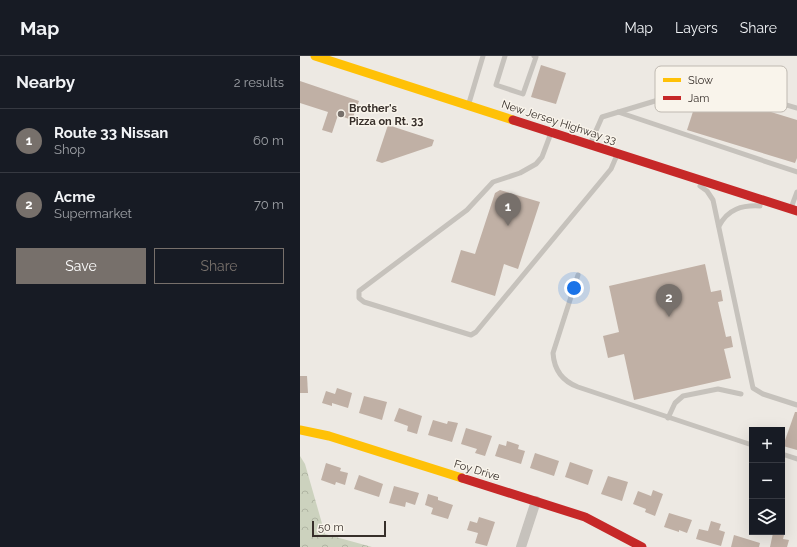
<!DOCTYPE html>
<meta charset="utf-8">
<style>
:root{--surface:#171b24;--page:#242831;--text:#f1f3f6;--muted:#9ea1a6;--line:#363941;--accent:#77706b}
body{margin:0;font-family:Raleway,sans-serif;background:var(--page);color:var(--text)}
.controls{position:absolute;right:12px;bottom:12px;display:grid;overflow:hidden;border-radius:0px;box-shadow:0 4px 16px #0002}
.controls button{width:36px;height:36px;display:grid;place-items:center;padding:0;border:0;border-bottom:1px solid var(--line);background:var(--surface);color:var(--text);font:20px sans-serif}
.scale{position:absolute;left:12px;bottom:10px;width:74px;box-sizing:border-box;padding-left:4px;border:2px solid #372f2a;border-top:0;font-size:11px;line-height:14px;white-space:nowrap;color:#372f2a;-webkit-text-stroke:3px #f9f4eb;paint-order:stroke}
.you{position:absolute;left:274px;top:232px;width:14px;height:14px;margin:-10px;border:3px solid #fff;border-radius:50%;background:#1a73e8;box-shadow:0 0 0 6px #1a73e833}
.badge{display:grid;place-items:center;width:26px;height:26px;border-radius:50%;background:var(--accent);color:#fff;font-size:13px;font-weight:700}
.pin{position:absolute;translate:-50% -33px;filter:drop-shadow(0 1px 2px #0008)}
.pin::after{content:'';position:absolute;top:21px;width:14px;height:12px;background:inherit;clip-path:polygon(0 0,100% 0,50% 100%)}
.list{margin:0;padding:0;list-style:none}
h2{display:flex;justify-content:space-between;align-items:center;height:52px;margin:0;padding:0 16px;font-size:17px}
h2 small{font-size:13px;font-weight:400;color:var(--muted)}
.list li{display:grid;grid-template-columns:26px 1fr auto;gap:12px;align-items:center;box-sizing:border-box;height:64px;padding:0 16px;border-top:1px solid var(--line)}
.list b{display:block;font-size:15px;white-space:nowrap}
.list p{margin:0;font-size:13px;white-space:nowrap;color:var(--muted)}
.list em{font-size:13px;font-style:normal;color:var(--muted)}
.actions{display:flex;gap:8px;padding:12px 16px}
.actions a{flex:1;padding:9px 0;border:1px solid var(--accent);border-radius:0px;text-align:center;font-size:14px;color:var(--accent)}
.actions .main{background:var(--accent);color:#fff}
.icon{flex:none;width:22px;height:22px;fill:none;stroke:currentColor;stroke-width:2;stroke-linecap:round;stroke-linejoin:round}
.map{position:relative;flex:none;width:497px;height:491px;overflow:hidden}
header{display:flex;align-items:center;gap:24px;box-sizing:border-box;height:56px;padding:0 20px;background:var(--surface);border-bottom:1px solid var(--line)}
header strong{font-size:19px}
nav{display:flex;gap:22px;margin-inline-start:auto;font-size:14px}
main{display:flex}
aside{flex:1;background:var(--surface)}
.map>svg:first-child{display:block}
</style>
<header>
<strong>Map</strong>
<nav><a>Map</a><a>Layers</a><a>Share</a></nav>
</header>
<main>
<aside>
<h2>Nearby<small>2 results</small></h2>
<ul class="list">
<li><span class="badge">1</span><div><b>Route 33 Nissan</b><p>Shop</p></div><em>60 m</em></li>
<li><span class="badge">2</span><div><b>Acme</b><p>Supermarket</p></div><em>70 m</em></li>
</ul>
<div class="actions"><a class="main">Save</a><a>Share</a></div>
</aside>
<div class="map">
<svg width="497" height="491" viewBox="0 0 497 491">
<defs>
<pattern id="forest-crowns" width="20" height="18" patternUnits="userSpaceOnUse"><rect width="20" height="18" fill="#ccd2be"/><path d="M2 6a3 3 0 1 1 6 0M12 15a3 3 0 1 1 6 0" fill="none" stroke="#b0b5a3"/></pattern>
</defs>
<rect width="100%" height="100%" fill="#ede9e3"/>
<path fill="url(#forest-crowns)" d="M0,400L5,408L25,478L72,491H0Z"/>
<g fill="#c0b0a5">
<path d="M241,9L266,17L256,48L231,41Z"/>
<path d="M0,25L59,45L52,64L38,59L32,77L22,74L28,56L0,47Z"/>
<path d="M400,34L497,64V102L495,107L387,74Z"/>
<path d="M88,69L134,84L132,90L82,107L76,105Z"/>
<path d="M200,134L240,146L218,213L204,208L195,240L151,226L161,194L175,198L195,137Z"/>
<path d="M405,208L411,236L421,234L423,245L418,246L426,281L431,280L433,291L424,293L431,322L334,344L324,298L308,302L303,280L319,276L309,230Z"/>
<path d="M0,320H7L8,337H0Z"/>
<path d="M37,332L52,337L48,352L32,347V350L22,347L26,335L35,338Z"/>
<path d="M64,340L87,346L82,364L59,357Z"/>
<path d="M99,352L122,360L117,378L107,375L108,370L94,365Z"/>
<path d="M495,356H497V394L483,390Z"/>
<path d="M133,364L147,368L148,365L158,367L152,386L128,379Z"/>
<path d="M166,372L192,380L185,400L175,397L177,393L161,388Z"/>
<path d="M207,385L219,389L218,393L225,395L221,408L195,400L199,388L206,390Z"/>
<path d="M235,397L259,405L254,420L230,412Z"/>
<path d="M270,406L293,414L288,429L265,421Z"/>
<path d="M26,407L41,412L40,415L48,417L45,429L36,426L35,429L21,424Z"/>
<path d="M59,419L83,428L79,441L54,433Z"/>
<path d="M308,420L328,426L322,445L301,438Z"/>
<path d="M94,430L119,437L115,449L106,446L105,451L89,447Z"/>
<path d="M353,434L363,438L355,460L345,456L346,453L333,448L338,435L351,440Z"/>
<path d="M128,438L138,441V444L153,449L148,463L131,458L133,452L125,449Z"/>
<path d="M369,457L392,464L387,477L379,474V476L364,471Z"/>
<path d="M179,461L195,466L187,490L175,487L178,477L167,474L170,465L177,467Z"/>
<path d="M411,465L421,468L419,474L425,476L421,490L396,483L399,473L408,475Z"/>
<path d="M473,477L484,479L483,483L489,484L487,491H470Z"/>
<path d="M434,479L460,487L459,491H431Z"/>
</g>
<g fill="none" stroke-linecap="round" stroke-linejoin="round">
<g stroke="#c6c2bc" stroke-width="5">
<path d="M205,0L196,29L223,38L236,1L234,0"/>
<path d="M169,47L183,0"/>
<path d="M318,56L497,116"/>
<path d="M251,77L242,101L236,108L220,117L193,126L167,154L59,235V242L64,246L171,279L176,276L311,113L317,99"/>
<path d="M291,86L302,61L408,29L415,28L497,52"/>
<path d="M400,130L407,135L413,144L453,332L463,338L497,349"/>
<path d="M491,152L497,136"/>
<path d="M419,170C428,153 442,149 460,150"/>
<path d="M278,219L253,297C254,313 262,325 278,331L452,389"/>
<path d="M368,362L375,347L383,340L418,333L441,338"/>
<path d="M482,398L497,403"/>
</g>
<path stroke="#c6c2bc" stroke-width="10" d="M221,491L236,445"/>
<g stroke="#ffc107" stroke-width="9">
<path d="M15,0L213,64"/>
<path d="M0,374L29,380L162,422"/>
</g>
<g stroke="#c62828" stroke-width="9">
<path d="M213,64L497,155"/>
<path d="M162,422L285,461L342,491"/>
</g>
</g>
<circle fill="#77706b" stroke="#f9f4eb" stroke-width="1.5" cx="41" cy="58" r="4"/>
<g text-anchor="middle" stroke-width="3" stroke-linejoin="round" paint-order="stroke">
<g font-size="11" font-weight="bold" fill="#372f2a" stroke="#f9f4eb" text-anchor="start">
<text x="49" y="56">Brother's<tspan x="49" dy="13">Pizza on Rt. 33</tspan></text>
</g>
<g font-size="11" fill="#372f2a" stroke="#f9f4eb">
<text transform="translate(259 66) rotate(18)" y="4">New Jersey Highway 33</text>
<text transform="translate(177 414) rotate(17)" y="4">Foy Drive</text>
</g>
</g>
<rect x="355" y="10" width="132" height="46" rx="6" fill="#f9f4eb" stroke="#bfb9b1" stroke-width="1"/>
<rect x="363" y="22" width="18" height="4" fill="#ffc107"/>
<rect x="363" y="40" width="18" height="4" fill="#c62828"/>
<g font-size="11" fill="#372f2a">
<text x="388" y="28">Slow</text>
<text x="388" y="46">Jam</text>
</g>
</svg>
<div class="controls">
<button>+</button>
<button>−</button>
<button><svg class="icon" aria-label="layers" viewBox="0 0 24 24"><path d="M12 4l9 5-9 5-9-5zM3 14l9 5 9-5"/></svg></button>
</div>
<div class="scale">50 m</div>
<div class="you"></div>
<div class="pin badge" style="left:208px;top:170px">1</div>
<div class="pin badge" style="left:369px;top:261px">2</div>
</div>
</main>
